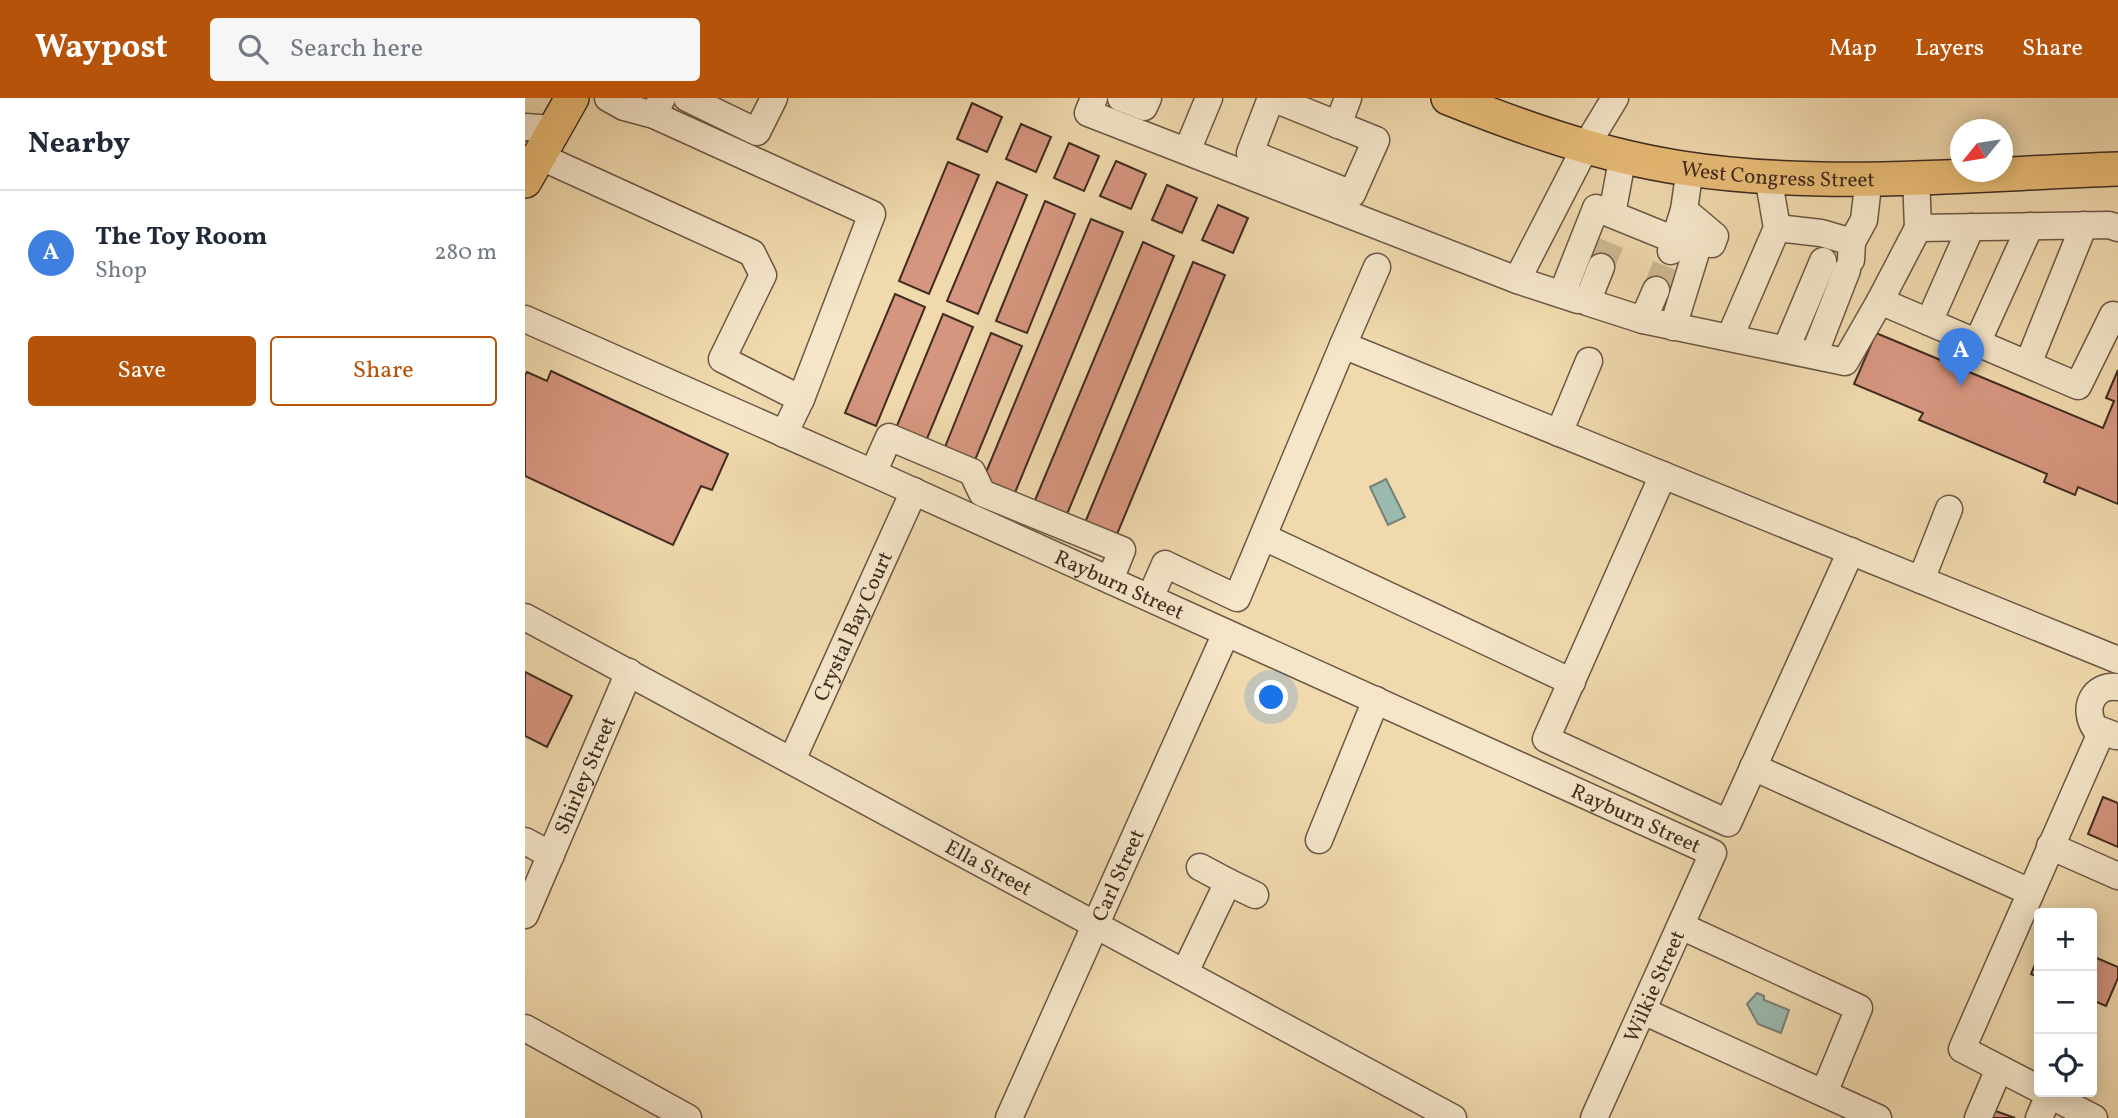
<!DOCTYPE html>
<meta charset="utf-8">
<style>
:root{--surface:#fff;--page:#f6f6f7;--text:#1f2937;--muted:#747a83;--line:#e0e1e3;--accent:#b45309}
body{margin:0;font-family:Vollkorn,serif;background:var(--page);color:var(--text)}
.controls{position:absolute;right:21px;bottom:21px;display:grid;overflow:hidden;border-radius:7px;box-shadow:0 4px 18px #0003}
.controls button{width:63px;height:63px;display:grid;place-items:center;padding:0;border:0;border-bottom:2px solid var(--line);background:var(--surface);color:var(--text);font:35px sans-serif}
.compass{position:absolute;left:1425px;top:21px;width:63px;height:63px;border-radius:50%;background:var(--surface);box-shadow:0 4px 18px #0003;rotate:240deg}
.you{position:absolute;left:747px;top:600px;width:24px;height:24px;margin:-18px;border:5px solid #fff;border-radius:50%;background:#1a73e8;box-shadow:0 0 0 10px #1a73e833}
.badge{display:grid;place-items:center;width:46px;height:46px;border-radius:50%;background:var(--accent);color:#fff;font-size:23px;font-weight:700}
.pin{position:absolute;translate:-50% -58px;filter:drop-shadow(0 2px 4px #0008)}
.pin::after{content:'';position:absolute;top:37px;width:24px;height:21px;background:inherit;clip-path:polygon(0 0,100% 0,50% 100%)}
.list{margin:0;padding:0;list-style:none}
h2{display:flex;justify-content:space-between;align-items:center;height:91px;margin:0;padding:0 28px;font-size:30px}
h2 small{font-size:23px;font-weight:400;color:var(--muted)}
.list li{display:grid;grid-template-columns:46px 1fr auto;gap:21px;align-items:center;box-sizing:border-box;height:126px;padding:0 28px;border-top:2px solid var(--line)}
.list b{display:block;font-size:26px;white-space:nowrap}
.list p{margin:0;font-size:23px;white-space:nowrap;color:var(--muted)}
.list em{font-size:23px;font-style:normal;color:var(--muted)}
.actions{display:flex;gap:14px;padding:21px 28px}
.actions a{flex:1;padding:16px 0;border:2px solid var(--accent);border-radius:7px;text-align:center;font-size:24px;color:var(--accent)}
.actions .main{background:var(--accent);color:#fff}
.icon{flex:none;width:38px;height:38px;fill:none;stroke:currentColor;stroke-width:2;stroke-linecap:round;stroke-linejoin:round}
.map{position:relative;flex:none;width:1593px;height:1020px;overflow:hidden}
header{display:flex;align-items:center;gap:42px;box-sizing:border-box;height:98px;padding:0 35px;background:var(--accent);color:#fff}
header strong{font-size:33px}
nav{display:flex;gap:38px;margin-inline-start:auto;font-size:24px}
.search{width:490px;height:63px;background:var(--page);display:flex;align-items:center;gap:18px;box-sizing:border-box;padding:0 24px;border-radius:7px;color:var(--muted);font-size:26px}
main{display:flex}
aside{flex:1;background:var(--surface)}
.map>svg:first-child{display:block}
</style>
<header>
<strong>Waypost</strong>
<div class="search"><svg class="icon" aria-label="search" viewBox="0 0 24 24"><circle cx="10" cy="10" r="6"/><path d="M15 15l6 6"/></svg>Search here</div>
<nav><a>Map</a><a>Layers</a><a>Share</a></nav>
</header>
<main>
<aside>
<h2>Nearby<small></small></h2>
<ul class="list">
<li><span class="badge" style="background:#3f7fe0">A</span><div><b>The Toy Room</b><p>Shop</p></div><em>280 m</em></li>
</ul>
<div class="actions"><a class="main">Save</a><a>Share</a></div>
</aside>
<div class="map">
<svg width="1593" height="1020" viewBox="0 0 1593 1020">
<rect width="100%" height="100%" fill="#efd9ad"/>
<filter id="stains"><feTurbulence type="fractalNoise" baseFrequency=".00286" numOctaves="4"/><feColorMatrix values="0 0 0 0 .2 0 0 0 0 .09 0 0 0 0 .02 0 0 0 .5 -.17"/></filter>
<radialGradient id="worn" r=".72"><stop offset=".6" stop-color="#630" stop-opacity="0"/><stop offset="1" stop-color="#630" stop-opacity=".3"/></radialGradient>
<g fill="#9ab9af" stroke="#768176" stroke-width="2">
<path d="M861,381L880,419L863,427L845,389Z"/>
<path d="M1232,895L1239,898V902L1264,912L1256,935L1233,926L1222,906Z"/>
</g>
<g fill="#d6957f" stroke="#402c21" stroke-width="2">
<path d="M447,5L477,19L462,54L432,41Z"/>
<path d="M496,26L526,39L511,74L481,61Z"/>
<path d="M544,45L574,58L559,93L529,80Z"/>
<path d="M591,63L621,76L606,111L575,98Z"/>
<path d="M423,64L454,77L404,196L374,183Z"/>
<path d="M472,84L502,97L453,216L422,203Z"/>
<path d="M642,87L672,100L657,135L627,122Z"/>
<path d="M520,103L550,116L502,235L471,223Z"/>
<path d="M693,107L723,120L708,155L677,142Z"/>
<path d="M566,121L598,134L489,397L457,384Z"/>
<path d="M618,144L649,158L540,421L508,407Z"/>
<path d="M668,164L700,177L590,441L559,427Z"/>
<path d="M370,196L400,209L351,328L320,315Z"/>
<path d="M418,216L448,229L399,348L369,335Z"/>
<path d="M466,235L497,248L448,367L418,354Z"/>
<path d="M1351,235L1578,330L1589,303L1581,300L1593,272V406L1553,389L1550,397L1519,384L1522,376L1394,322L1398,315L1329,286Z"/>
<path d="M26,273L203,356L187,392L176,388L148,447L0,378V277L2,274L22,283Z"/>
<path d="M0,574L47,598L22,649L0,638Z"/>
<path d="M1578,699L1593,705V749L1563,736Z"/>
<path d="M1514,857V880L1506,876Z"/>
<path d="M1567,858L1593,869V880L1581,908L1567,902Z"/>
<path d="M1465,1011L1490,1020H1462Z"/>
</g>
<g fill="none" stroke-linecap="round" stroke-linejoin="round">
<g stroke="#ccb691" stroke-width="26" stroke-dasharray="26 13" stroke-linecap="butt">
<path d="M1076,169L1092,131"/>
<path d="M1131,192L1146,153"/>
</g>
<defs>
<g id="minor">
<path d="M83,0L99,9L129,17L137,0"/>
<path d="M162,0L232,34L249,0"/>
<path d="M569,0L563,15L992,182L1061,48L1090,0"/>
<path d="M596,0L619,9L623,0"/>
<path d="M746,0L725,55L827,96L851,42L747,0"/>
<path d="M129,17L347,116L276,301"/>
<path d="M813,27L823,0"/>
<path d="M0,29L30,31"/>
<path d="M662,53L684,0"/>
<path d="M14,58L227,155L238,177L197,261L276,301L259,336"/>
<path d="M1391,78L1393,130L1584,127L1593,130"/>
<path d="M1159,112L1190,138L1187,146"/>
<path d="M1087,116L1098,57"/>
<path d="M1252,130L1296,135L1327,144"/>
<path d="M1393,130L1355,203L1553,288L1588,217"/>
<path d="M1146,153L1159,112L1165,70"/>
<path d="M1326,162L1327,144L1339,122L1344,79"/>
<path d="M852,169L818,247L1593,562"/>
<path d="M1076,169L1062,204L1118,222L1131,192"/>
<path d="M992,182L1053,202"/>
<path d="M1037,196L1071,110L1172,151L1148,229"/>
<path id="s1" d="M0,221L348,375L1188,755L1069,1020"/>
<path d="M1118,222L1320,264L1355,203"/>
<path d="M1404,224L1446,129"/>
<path d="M1205,239L1252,130L1243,78"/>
<path d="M1452,245L1505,128"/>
<path d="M1261,251L1298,163"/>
<path d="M1289,257L1322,172"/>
<path d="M1503,266L1559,127"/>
<path d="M1034,335L1064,263"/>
<path d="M348,375L364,339L447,374L457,395L597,452L585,482"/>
<path d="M1138,377L1021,641L1203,725L1326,453"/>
<path d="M739,439L1047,584"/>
<path d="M1396,482L1424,411"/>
<path d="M625,500L640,466L712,500L818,247"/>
<path id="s2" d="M0,519L928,1020"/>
<path d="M1591,638L1570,630C1557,610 1568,586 1593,589"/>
<path id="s3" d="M267,662L389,393"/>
<path d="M1228,669L1505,794"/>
<path d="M794,742L851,602"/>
<path d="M0,743L26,757"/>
<path d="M1525,748L1593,778"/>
<path d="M703,784L730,797"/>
<path id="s4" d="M0,817L104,574"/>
<path d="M1156,828L1334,910L1299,995"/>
<path d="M660,874L703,784L675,769"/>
<path d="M1118,913L1353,1020"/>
<path d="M0,930L163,1020"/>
<path d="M1514,991L1437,951L1576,635"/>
<path d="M1519,994L1569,1020"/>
<path id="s5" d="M484,1020L701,535"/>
<path d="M1453,1020L1474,971"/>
<path d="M1514,1020L1524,997"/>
</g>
<g id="major">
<path id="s6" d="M923,0C998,30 1077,58 1157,70C1300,92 1449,76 1593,71"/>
<path d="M0,83L47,0"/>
</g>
</defs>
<use href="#minor" stroke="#6c5744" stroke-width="29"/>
<use href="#major" stroke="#402c21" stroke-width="36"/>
<use href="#minor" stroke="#f5e6ca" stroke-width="26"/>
<use href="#major" stroke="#e8bc76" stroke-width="33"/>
</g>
<g text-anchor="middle" stroke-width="5" stroke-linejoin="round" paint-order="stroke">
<g font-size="21" fill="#402c21" stroke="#f5e6ca">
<text dy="7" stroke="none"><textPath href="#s6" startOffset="341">West Congress Street</textPath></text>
<text dy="7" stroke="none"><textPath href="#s1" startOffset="651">Rayburn Street</textPath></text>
<text dy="7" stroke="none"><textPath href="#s3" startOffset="147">Crystal Bay Court</textPath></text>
<text dy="7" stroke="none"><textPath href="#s4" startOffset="152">Shirley Street</textPath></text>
<text dy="7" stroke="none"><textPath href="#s1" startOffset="1218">Rayburn Street</textPath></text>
<text dy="7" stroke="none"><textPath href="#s2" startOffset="527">Ella Street</textPath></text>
<text dy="7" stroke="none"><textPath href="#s5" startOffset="266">Carl Street</textPath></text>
<text transform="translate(1129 888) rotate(-66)" y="7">Wilkie Street</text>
</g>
</g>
<rect width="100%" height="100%" filter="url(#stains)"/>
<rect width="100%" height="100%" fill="url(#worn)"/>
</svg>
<div class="controls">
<button>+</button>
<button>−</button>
<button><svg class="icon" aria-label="locate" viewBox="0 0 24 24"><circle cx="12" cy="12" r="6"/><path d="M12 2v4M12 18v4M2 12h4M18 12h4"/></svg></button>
</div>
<svg class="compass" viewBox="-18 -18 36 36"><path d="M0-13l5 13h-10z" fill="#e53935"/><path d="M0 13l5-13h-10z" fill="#747a83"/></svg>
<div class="you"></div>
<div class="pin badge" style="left:1436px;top:288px;background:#3f7fe0">A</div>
</div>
</main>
